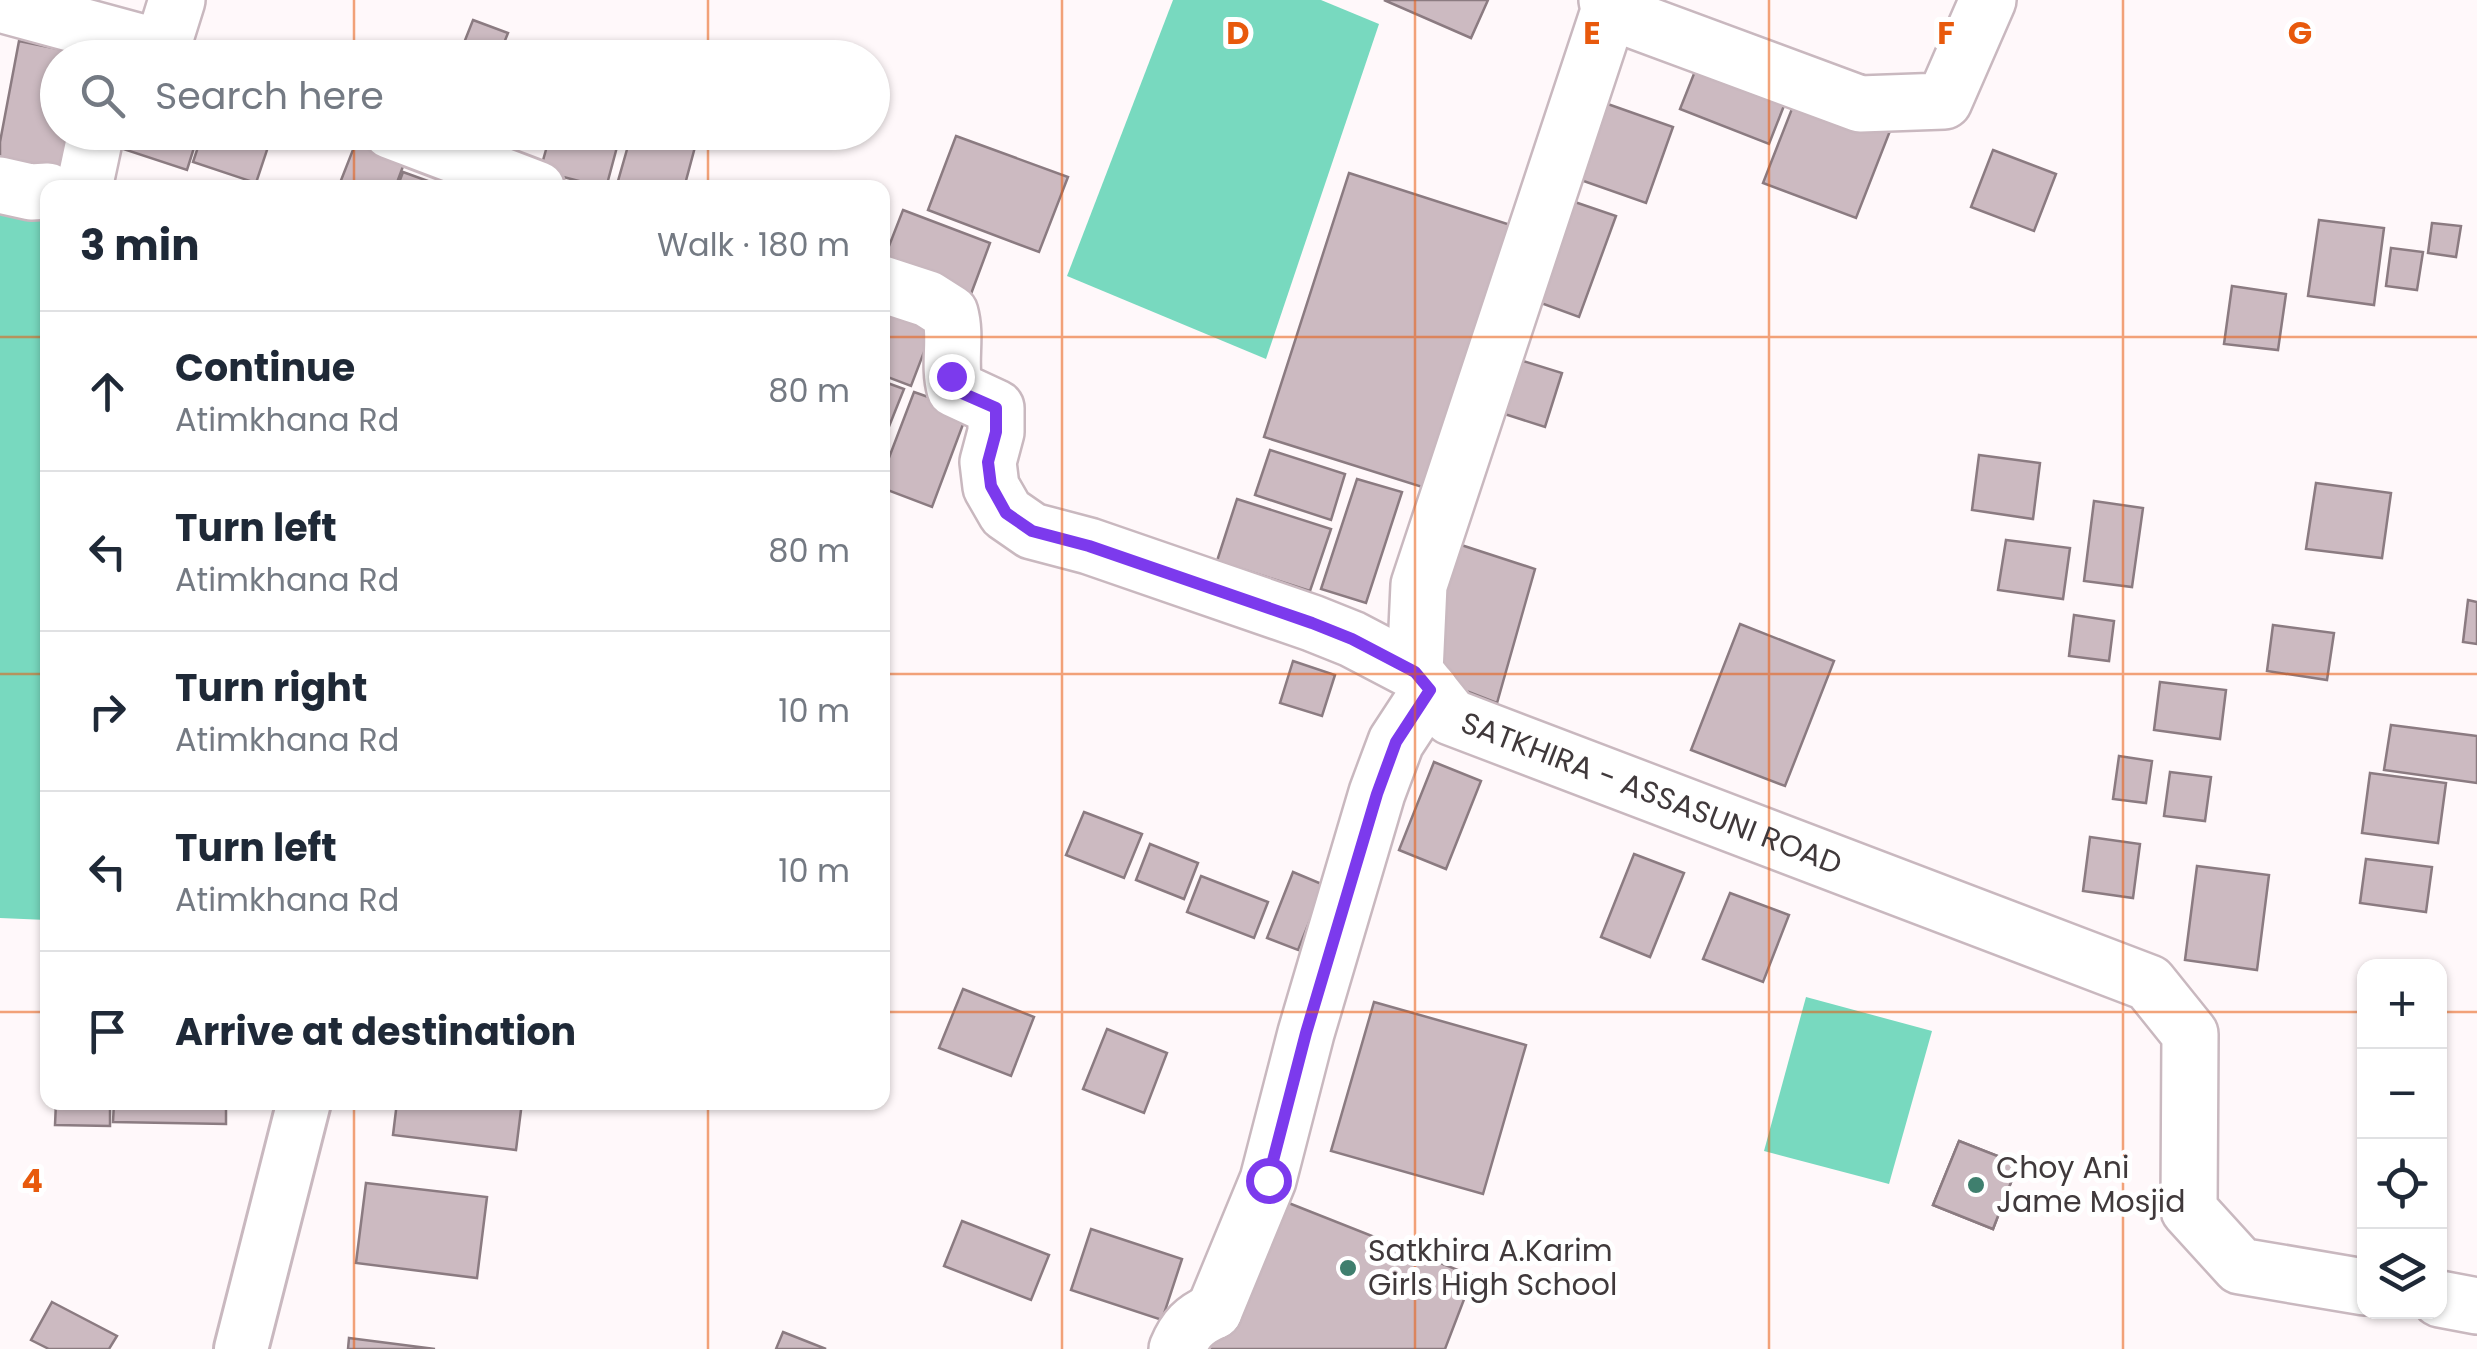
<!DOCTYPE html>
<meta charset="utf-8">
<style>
:root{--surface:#fff;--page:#f2f2f3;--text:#1f2937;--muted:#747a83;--line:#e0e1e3}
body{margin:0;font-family:Poppins,sans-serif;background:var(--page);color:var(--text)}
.controls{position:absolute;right:30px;bottom:30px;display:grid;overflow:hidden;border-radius:20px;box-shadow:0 2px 8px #0004}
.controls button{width:90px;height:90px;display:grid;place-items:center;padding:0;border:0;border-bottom:2px solid var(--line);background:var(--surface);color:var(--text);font:50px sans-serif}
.stop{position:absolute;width:30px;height:30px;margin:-22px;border:8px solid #7c3aed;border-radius:50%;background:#fff}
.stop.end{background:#7c3aed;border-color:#fff;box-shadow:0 2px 10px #0008}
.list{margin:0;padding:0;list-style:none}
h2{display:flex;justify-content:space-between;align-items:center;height:130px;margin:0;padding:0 40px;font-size:42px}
h2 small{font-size:32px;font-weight:400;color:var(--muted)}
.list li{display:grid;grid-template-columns:65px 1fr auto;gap:30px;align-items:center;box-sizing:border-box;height:160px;padding:0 40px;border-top:2px solid var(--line)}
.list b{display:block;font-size:38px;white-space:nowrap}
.list p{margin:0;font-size:32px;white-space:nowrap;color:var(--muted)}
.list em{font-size:32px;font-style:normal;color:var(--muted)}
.icon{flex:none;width:55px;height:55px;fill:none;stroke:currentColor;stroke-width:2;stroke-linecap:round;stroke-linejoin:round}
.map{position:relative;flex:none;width:2477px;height:1349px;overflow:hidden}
.search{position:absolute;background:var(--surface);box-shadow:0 2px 8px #0004;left:40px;top:40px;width:850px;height:110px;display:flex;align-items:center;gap:25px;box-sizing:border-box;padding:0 35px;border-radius:55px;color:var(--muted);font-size:38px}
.panel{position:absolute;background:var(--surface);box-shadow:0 2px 8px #0004;left:40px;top:180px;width:850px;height:930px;border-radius:20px}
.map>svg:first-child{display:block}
</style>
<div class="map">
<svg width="2477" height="1349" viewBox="0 0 2477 1349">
<rect width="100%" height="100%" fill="#fff8fa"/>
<g fill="#78d9bf">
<path d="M1173,0H1321L1379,24L1266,359L1067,276Z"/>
<path d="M0,189L47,203V920L0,918Z"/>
<path d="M1806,997L1932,1031L1889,1184L1764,1151Z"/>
</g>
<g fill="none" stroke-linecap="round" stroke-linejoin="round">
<path stroke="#78d9bf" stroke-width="12" d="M174,46L205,58"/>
</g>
<g fill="#ccbac1" stroke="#8b7b81" stroke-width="2.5">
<path d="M1384,0H1488L1471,38Z"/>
<path d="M473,20L508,33L498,58H458Z"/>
<path d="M19,41L98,57L58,58V132H84L74,184L0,170V142Z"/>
<path d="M1707,41L1796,75L1769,144L1680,109Z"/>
<path d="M1804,78L1897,113L1856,218L1763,183Z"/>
<path d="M1602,102L1673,127L1646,203L1575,178Z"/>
<path d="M108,132H199L187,170L105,143Z"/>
<path d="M203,132H273L256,183L193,162Z"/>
<path d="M551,132H621L606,188L540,171Z"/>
<path d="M632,132H699L684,188H616Z"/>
<path d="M956,136L1068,177L1039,252L928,210Z"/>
<path d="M356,142L405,161L395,188H338Z"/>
<path d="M1993,150L2056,174L2034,231L1971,207Z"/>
<path d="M403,172L439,185L438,188H397Z"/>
<path d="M1349,173L1523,229L1438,492L1264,437Z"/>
<path d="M1566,199L1616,216L1579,317L1530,299Z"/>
<path d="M903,210L990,243L968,302L882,264Z"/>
<path d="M2319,220L2384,228L2374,305L2308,296Z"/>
<path d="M2432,223L2461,226L2456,257L2428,253Z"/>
<path d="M2391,248L2423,252L2417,290L2386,286Z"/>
<path d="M2232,286L2286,294L2278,350L2224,344Z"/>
<path d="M882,298L937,318L911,386L882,375Z"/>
<path d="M1510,357L1562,373L1545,427L1492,410Z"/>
<path d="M882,381L904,389L884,439H882Z"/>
<path d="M914,392L968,411L932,507L882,488V476Z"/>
<path d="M1270,450L1345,474L1331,520L1255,495Z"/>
<path d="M1979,455L2040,463L2033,519L1972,510Z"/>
<path d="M1357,479L1402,492L1366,603L1321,589Z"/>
<path d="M2316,483L2391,493L2382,558L2306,549Z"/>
<path d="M1237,499L1331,529L1310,591L1217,561Z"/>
<path d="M2094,501L2143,508L2132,587L2084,581Z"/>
<path d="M2006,540L2070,548L2063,599L1998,590Z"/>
<path d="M1452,542L1535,569L1497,703L1438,680L1431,592Z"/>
<path d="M2468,600L2477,602V644L2463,642Z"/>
<path d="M2074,615L2114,621L2109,661L2069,656Z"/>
<path d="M1740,624L1834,661L1785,786L1691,750Z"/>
<path d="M2273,625L2334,633L2327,680L2267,671Z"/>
<path d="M1293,661L1335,675L1322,716L1280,703Z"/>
<path d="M2160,682L2226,690L2220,739L2154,730Z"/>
<path d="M2391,725L2477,736V783L2384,770Z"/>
<path d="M2119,756L2152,761L2146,803L2113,799Z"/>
<path d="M1434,762L1481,781L1446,869L1399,850Z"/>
<path d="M2170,772L2211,777L2205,821L2164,816Z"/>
<path d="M2370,773L2446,783L2438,843L2362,833Z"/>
<path d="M1084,812L1142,834L1124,878L1066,855Z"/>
<path d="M2090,837L2140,844L2133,898L2083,891Z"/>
<path d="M1150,844L1198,863L1184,899L1136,880Z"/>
<path d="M1634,854L1684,873L1650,957L1601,937Z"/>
<path d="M2366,859L2432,867L2426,912L2360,903Z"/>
<path d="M2197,866L2269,875L2257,970L2185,960Z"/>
<path d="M1293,872L1324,885L1298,950L1267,938Z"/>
<path d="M1201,876L1268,902L1254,938L1187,912Z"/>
<path d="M1730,893L1789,915L1763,982L1703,959Z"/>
<path d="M963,989L1034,1017L1011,1076L939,1048Z"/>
<path d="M1374,1002L1526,1045L1483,1194L1331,1151Z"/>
<path d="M1107,1029L1167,1053L1144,1113L1083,1089Z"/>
<path d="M56,1102H110V1126L55,1125Z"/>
<path d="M114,1102H226V1124L113,1122Z"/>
<path d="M397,1102H522L516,1150L393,1135Z"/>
<path d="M1959,1141L2018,1164L1993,1229L1933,1205Z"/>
<path d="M1959,1141L2018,1164L1993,1229L1933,1205Z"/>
<path d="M366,1183L487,1197L477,1278L356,1263Z"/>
<path d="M1276,1198L1473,1276L1445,1349H1188Z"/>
<path d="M962,1221L1049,1255L1031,1300L944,1266Z"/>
<path d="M1091,1229L1182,1259L1162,1320L1071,1290Z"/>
<path d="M52,1302L117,1336L109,1349H49L31,1340Z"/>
<path d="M783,1332L826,1349H776Z"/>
<path d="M349,1338L435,1349H348Z"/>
</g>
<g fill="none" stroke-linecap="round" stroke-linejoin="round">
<defs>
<g id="minor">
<path d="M390,132L538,188"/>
<path d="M241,1349L304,1102"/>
</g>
<g id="tertiary">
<path d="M0,4L162,48L177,0"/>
<path d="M0,185L31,192L48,191"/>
<path d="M84,188L96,132"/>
<path d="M1214,1311L1268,1180L1306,1033L1377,793L1396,742L1430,690"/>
</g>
<g id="secondary">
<path d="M1609,11L1860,104L1944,101L1988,0"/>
<path d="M882,284L928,299L950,313C957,338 948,364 955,389L996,408V432L988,462L991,487L1006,513L1032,531L1089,546L1312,623L1352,639L1415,672"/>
<path d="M1177,1349C1185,1329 1194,1320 1214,1311"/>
</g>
<g id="primary">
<path id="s1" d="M1607,0L1609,11L1419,585L1415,672L1451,717L2149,983L2190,1034L2189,1210L2240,1266L2364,1287"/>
<path d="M2440,1299L2477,1306"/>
</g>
</defs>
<use href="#minor" stroke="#c9b8bf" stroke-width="58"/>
<use href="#tertiary" stroke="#c9b8bf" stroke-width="60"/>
<use href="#secondary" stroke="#c9b8bf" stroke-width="60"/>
<use href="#primary" stroke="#c9b8bf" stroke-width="60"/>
<use href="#minor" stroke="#fff" stroke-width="52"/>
<use href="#tertiary" stroke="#fff" stroke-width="55"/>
<use href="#secondary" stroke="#fff" stroke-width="55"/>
<use href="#primary" stroke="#fff" stroke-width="55"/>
</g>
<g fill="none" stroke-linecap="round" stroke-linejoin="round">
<path stroke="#7c3aed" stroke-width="12" d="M951,376L955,390L996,408V432L988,462L991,486L1006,513L1032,531L1089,546L1312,623L1352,639L1415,672L1430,690L1396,742L1377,794L1306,1033L1268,1180"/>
</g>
<path fill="none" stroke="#e8590c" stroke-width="2.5" stroke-opacity="0.55" d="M354,0V58M708,0V58M1062,0V1349M1415,0V1349M1769,0V1349M2123,0V1349M354,132V188M708,132V188M0,337H48M882,337H2477M0,674H48M882,674H2477M0,1012H48M882,1012H2364M2440,1012H2477M354,1102V1349M708,1102V1349"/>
<g fill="#3f7f6e" stroke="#fff" stroke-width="4">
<circle cx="1976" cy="1185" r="10"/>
<circle cx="1348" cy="1268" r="10"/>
</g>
<g text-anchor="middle" stroke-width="10" stroke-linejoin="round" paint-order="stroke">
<g font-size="30" fill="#40393b" stroke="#fff">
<text dy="10" stroke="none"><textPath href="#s1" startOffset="975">SATKHIRA - ASSASUNI ROAD</textPath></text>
</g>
<g font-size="30" fill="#40393b" stroke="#fff" text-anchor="start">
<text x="1996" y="1178">Choy Ani<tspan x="1996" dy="34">Jame Mosjid</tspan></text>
<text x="1368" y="1261">Satkhira A.Karim<tspan x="1368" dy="34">Girls High School</tspan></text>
</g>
</g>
<g font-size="32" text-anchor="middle" font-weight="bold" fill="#e8590c" stroke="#fff" stroke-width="10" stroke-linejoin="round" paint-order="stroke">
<text x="1238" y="44">D</text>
<text x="1592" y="44">E</text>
<text x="1946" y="44">F</text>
<text x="2300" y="44">G</text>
<text x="32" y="1192">4</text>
</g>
</svg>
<div class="controls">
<button>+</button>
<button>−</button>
<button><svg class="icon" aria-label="locate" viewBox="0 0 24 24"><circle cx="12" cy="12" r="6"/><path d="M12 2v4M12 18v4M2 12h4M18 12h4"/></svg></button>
<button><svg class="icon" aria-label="layers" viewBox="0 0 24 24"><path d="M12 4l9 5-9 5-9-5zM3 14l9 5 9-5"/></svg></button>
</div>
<div class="stop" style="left:1268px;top:1180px"></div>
<div class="stop end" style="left:951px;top:376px"></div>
<div class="search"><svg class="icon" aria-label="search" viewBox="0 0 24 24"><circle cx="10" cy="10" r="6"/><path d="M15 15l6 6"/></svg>Search here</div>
<section class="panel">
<h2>3 min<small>Walk · 180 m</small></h2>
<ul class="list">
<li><svg class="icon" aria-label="ahead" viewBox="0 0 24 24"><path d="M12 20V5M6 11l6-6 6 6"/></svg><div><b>Continue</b><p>Atimkhana Rd</p></div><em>80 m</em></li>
<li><svg class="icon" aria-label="left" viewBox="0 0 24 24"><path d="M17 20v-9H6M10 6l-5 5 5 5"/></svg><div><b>Turn left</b><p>Atimkhana Rd</p></div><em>80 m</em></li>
<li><svg class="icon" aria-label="right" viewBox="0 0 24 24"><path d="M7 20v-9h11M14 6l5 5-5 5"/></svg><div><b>Turn right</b><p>Atimkhana Rd</p></div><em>10 m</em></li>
<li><svg class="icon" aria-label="left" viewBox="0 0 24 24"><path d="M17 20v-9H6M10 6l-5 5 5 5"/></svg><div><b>Turn left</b><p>Atimkhana Rd</p></div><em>10 m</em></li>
<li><svg class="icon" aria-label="arrive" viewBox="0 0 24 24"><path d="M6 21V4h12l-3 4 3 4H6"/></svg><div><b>Arrive at destination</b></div></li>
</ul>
</section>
</div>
